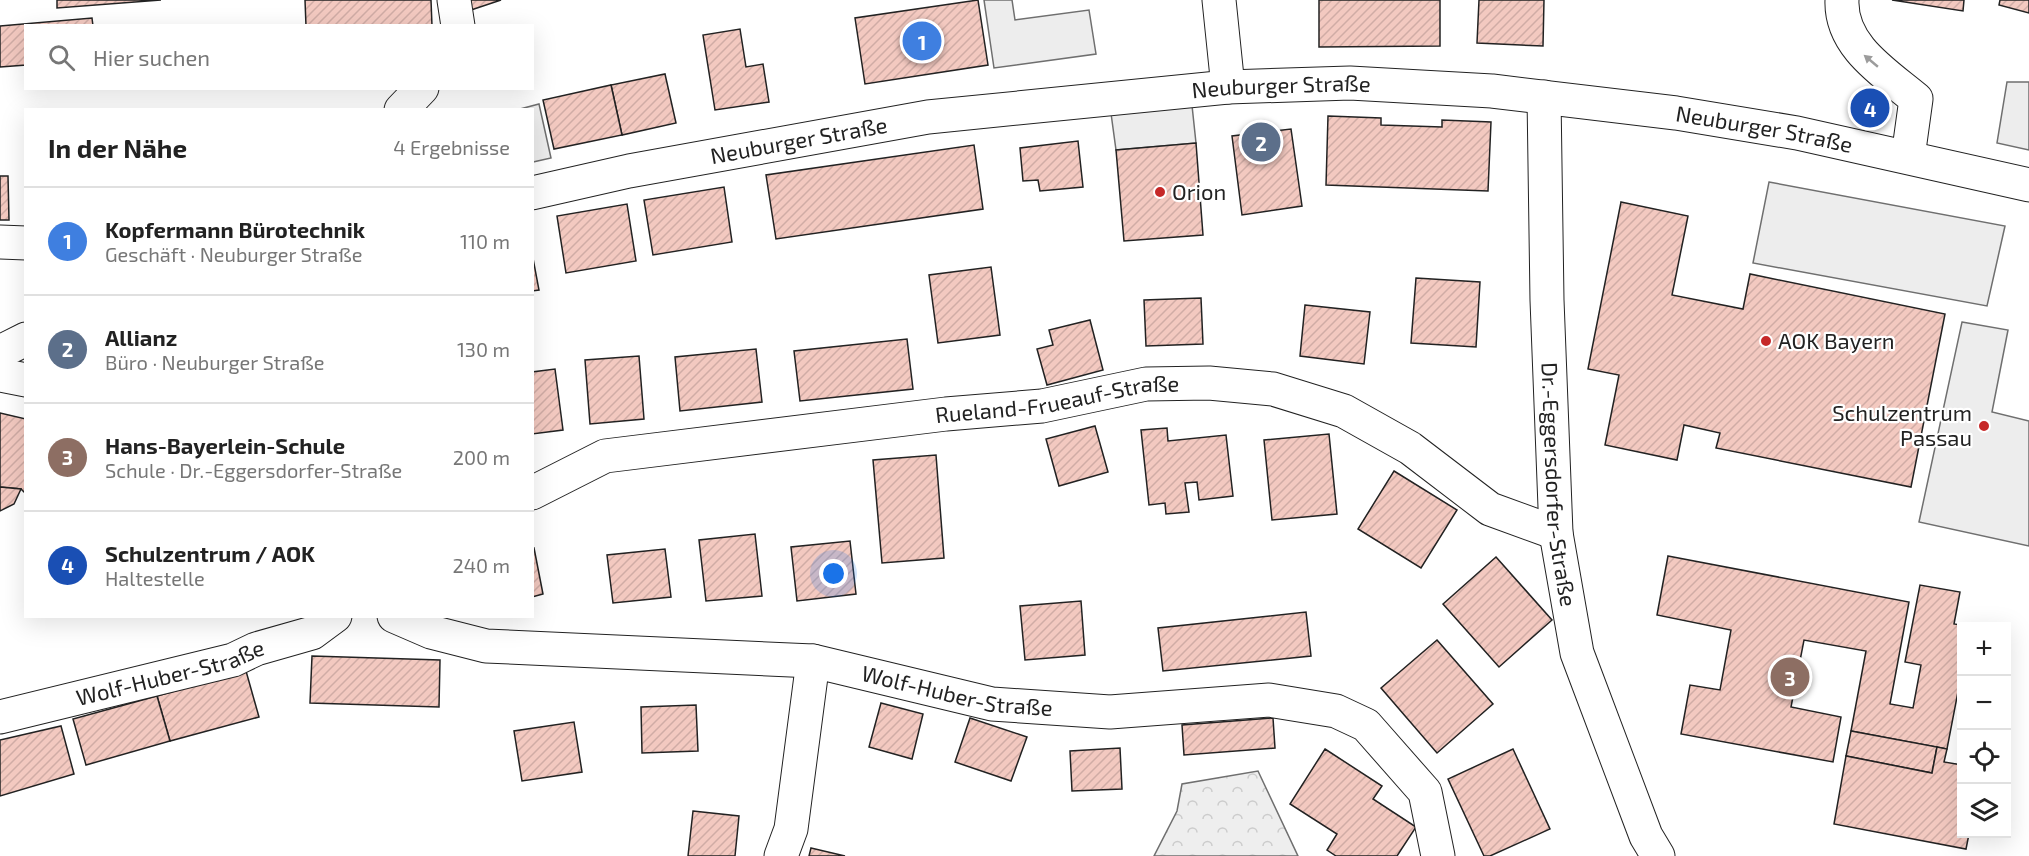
<!DOCTYPE html>
<html lang="de">
<meta charset="utf-8">
<style>
:root{--surface:#fff;--page:#f6f6f6;--text:#222;--muted:#767676;--line:#e0e0e0;--accent:#c62828}
body{margin:0;font-family:"Exo 2",sans-serif;background:var(--page);color:var(--text)}
.controls{position:absolute;right:18px;bottom:18px;display:grid;overflow:hidden;border-radius:0px;box-shadow:0 6px 24px #0002}
.controls button{width:54px;height:54px;display:grid;place-items:center;padding:0;border:0;border-bottom:2px solid var(--line);background:var(--surface);color:var(--text);font:30px sans-serif}
.you{position:absolute;left:834px;top:574px;width:21px;height:21px;margin:-15px;border:4px solid #fff;border-radius:50%;background:#1a73e8;box-shadow:0 0 0 9px #1a73e833}
.badge{display:grid;place-items:center;width:39px;height:39px;border-radius:50%;background:var(--accent);color:#fff;font-size:20px;font-weight:700}
.pin{position:absolute;translate:-50% -50%;border:3px solid #fff;box-shadow:0 2px 6px #0006}
.list{margin:0;padding:0;list-style:none}
h2{display:flex;justify-content:space-between;align-items:center;height:78px;margin:0;padding:0 24px;font-size:26px}
h2 small{font-size:20px;font-weight:400;color:var(--muted)}
.list li{display:grid;grid-template-columns:39px 1fr auto;gap:18px;align-items:center;box-sizing:border-box;height:108px;padding:0 24px;border-top:2px solid var(--line)}
.list b{display:block;font-size:22px;white-space:nowrap}
.list p{margin:0;font-size:20px;white-space:nowrap;color:var(--muted)}
.list em{font-size:20px;font-style:normal;color:var(--muted)}
.icon{flex:none;width:33px;height:33px;fill:none;stroke:currentColor;stroke-width:2;stroke-linecap:round;stroke-linejoin:round}
.map{position:relative;flex:none;width:2029px;height:856px;overflow:hidden}
.search{position:absolute;background:var(--surface);box-shadow:0 6px 24px #0002;left:24px;top:24px;width:510px;height:66px;display:flex;align-items:center;gap:15px;box-sizing:border-box;padding:0 21px;border-radius:0px;color:var(--muted);font-size:22px}
.panel{position:absolute;background:var(--surface);box-shadow:0 6px 24px #0002;left:24px;top:108px;width:510px;height:510px;border-radius:0px}
.map>svg:first-child{display:block}
</style>
<div class="map">
<svg width="2029" height="856" viewBox="0 0 2029 856">
<defs>
<pattern id="forest-crowns" width="20" height="18" patternUnits="userSpaceOnUse" patternTransform="scale(1.5)"><rect width="20" height="18" fill="#eee"/><path d="M2 6a3 3 0 1 1 6 0M12 15a3 3 0 1 1 6 0" fill="none" stroke="#ccc"/></pattern>
<pattern id="building-hatch" width="6" height="6" patternUnits="userSpaceOnUse" patternTransform="scale(1.5)"><rect width="6" height="6" fill="#f3c9c0"/><path d="M-1 1l2-2M0 6l6-6M5 7l2-2" fill="none" stroke="#d0aca5"/></pattern>
</defs>
<rect width="100%" height="100%" fill="#fff"/>
<path fill="url(#forest-crowns)" stroke="#6f6f6f" stroke-width="1.5" d="M1258,771L1298,856H1154L1177,811L1182,784Z"/>
<g fill="#ededed" stroke="#6f6f6f" stroke-width="1.5">
<path d="M984,0H1012L1015,20L1089,10L1096,54L994,68Z"/>
<path d="M2007,82H2029V150L1997,143Z"/>
<path d="M1191,96L1196,143L1116,150L1110,106Z"/>
<path d="M539,104L551,158L533,162L532,110L520,109Z"/>
<path d="M1769,182L2005,226L1987,306L1753,263Z"/>
<path d="M1962,322L2008,330L1992,412L2029,421V546L1919,522Z"/>
</g>
<g fill="url(#building-hatch)" stroke="#222" stroke-width="1.5">
<path d="M57,0H161L57,8Z"/>
<path d="M305,0H431L432,26H306Z"/>
<path d="M468,0H501L471,10Z"/>
<path d="M978,0L988,65L865,84L855,18Z"/>
<path d="M1319,0H1440V46L1319,47Z"/>
<path d="M1479,0H1544L1543,46L1477,43Z"/>
<path d="M1892,0H1964L1963,11Z"/>
<path d="M2000,0H2029V13L1999,5Z"/>
<path d="M92,18L93,26H26V65L0,67V26Z"/>
<path d="M740,29L746,67L763,64L769,102L715,110L703,35Z"/>
<path d="M665,74L676,123L622,135L611,85Z"/>
<path d="M611,85L622,135L554,149L543,100Z"/>
<path d="M1328,116L1381,118V125L1442,127V120L1491,122L1488,191L1326,185Z"/>
<path d="M1291,129L1302,206L1242,215L1232,136Z"/>
<path d="M1078,141L1083,187L1040,191L1038,180L1023,181L1020,148Z"/>
<path d="M1196,143L1203,235L1124,241L1116,150Z"/>
<path d="M974,145L983,209L776,239L766,175Z"/>
<path d="M0,176H8L9,220H0Z"/>
<path d="M724,187L732,242L653,255L644,200Z"/>
<path d="M1621,202L1688,216L1672,295L1743,309L1750,274L1945,314L1911,487L1716,448L1720,433L1684,425L1677,460L1605,445L1619,375L1588,369Z"/>
<path d="M627,204L636,261L566,273L557,216Z"/>
<path d="M532,253L539,290L532,291Z"/>
<path d="M991,267L1000,335L938,343L929,275Z"/>
<path d="M1416,278L1480,282L1476,347L1411,343Z"/>
<path d="M1201,298L1203,344L1146,346L1144,300Z"/>
<path d="M1305,305L1370,312L1364,364L1300,356Z"/>
<path d="M1090,320L1103,370L1047,385L1037,349L1053,345L1049,330Z"/>
<path d="M907,339L913,389L800,401L794,351Z"/>
<path d="M756,349L762,402L680,411L675,357Z"/>
<path d="M639,356L644,419L590,424L585,360Z"/>
<path d="M555,369L563,430L532,434V372Z"/>
<path d="M0,413L26,419V494L21,489L0,487Z"/>
<path d="M1095,426L1108,472L1059,486L1046,439Z"/>
<path d="M1167,428L1168,441L1226,435L1233,496L1199,500L1197,482L1185,483L1189,512L1166,514L1165,503L1149,505L1141,430Z"/>
<path d="M1329,434L1337,514L1272,520L1264,440Z"/>
<path d="M936,455L944,558L882,563L873,460Z"/>
<path d="M1394,471L1457,510L1421,568L1358,529Z"/>
<path d="M0,487L21,489L14,504L0,511Z"/>
<path d="M755,534L762,596L706,601L699,540Z"/>
<path d="M850,541L856,594L797,601L791,547Z"/>
<path d="M534,548L543,594L532,597V549Z"/>
<path d="M665,549L671,597L613,603L607,555Z"/>
<path d="M1668,556L1909,602L1890,704L1913,708L1921,665L1905,662L1920,585L1960,592L1954,624L1967,626H1962V671L1947,749L1851,731L1866,651L1804,640L1791,707L1841,717L1833,762L1681,734L1690,685L1720,690L1731,630L1657,615Z"/>
<path d="M1496,557L1552,620L1499,667L1443,604Z"/>
<path d="M1081,601L1085,655L1025,660L1020,606Z"/>
<path d="M1306,612L1311,656L1163,671L1158,628Z"/>
<path d="M1437,640L1493,704L1437,753L1381,688Z"/>
<path d="M312,656L440,660L439,707L310,703Z"/>
<path d="M246,671L259,717L170,741L157,696Z"/>
<path d="M157,696L170,741L86,765L73,719Z"/>
<path d="M881,703L923,714L912,759L869,747Z"/>
<path d="M696,705L698,751L642,753L641,707Z"/>
<path d="M970,718L1027,737L1011,781L955,762Z"/>
<path d="M1273,718L1275,748L1184,755L1182,725Z"/>
<path d="M574,722L582,772L522,781L514,731Z"/>
<path d="M61,726L74,774L0,796V740Z"/>
<path d="M1851,731L1937,747L1932,773L1846,756Z"/>
<path d="M1937,747L1947,749L1944,762L1962,765V834H1969L1966,849L1834,824L1846,756L1932,773Z"/>
<path d="M1120,748L1122,789L1072,791L1070,751Z"/>
<path d="M1325,749L1382,786L1373,799L1416,827L1397,856H1336L1327,850L1337,834L1290,804Z"/>
<path d="M1513,749L1550,829L1490,856H1484L1448,779Z"/>
<path d="M693,811L739,816L735,856H688Z"/>
<path d="M811,848L845,856H809Z"/>
</g>
<g fill="none" stroke-linecap="round" stroke-linejoin="round">
<defs>
<g id="minor">
<path d="M454,0L458,26"/>
<path d="M1219,0L1228,87"/>
<path d="M1842,0C1840,46 1885,73 1916,99L1908,157"/>
<path id="s1" d="M1544,97L1547,300L1556,533L1577,653L1646,836L1658,856"/>
<path d="M401,110L422,88"/>
<path id="s2" d="M532,193L629,171L928,117L1228,87L1350,83L1492,91L1676,113L1797,133L2029,185"/>
<path d="M0,242L26,243"/>
<path d="M0,352L26,339"/>
<path d="M0,375L26,380"/>
<path id="s3" d="M532,493L605,456L946,414L1042,406L1146,384L1209,383L1273,389L1344,411L1410,448L1490,509L1556,533"/>
<path id="s4" d="M394,616L431,632L486,646L813,661L992,704L1110,712L1269,700L1336,711L1366,725L1425,792L1438,856"/>
<path id="s5" d="M0,717L233,660L256,649L312,633L335,616"/>
<path d="M781,856L791,829L813,661"/>
</g>
</defs>
<use href="#minor" stroke="#222" stroke-width="35"/>
<use href="#minor" stroke="#fff" stroke-width="33"/>
</g>
<defs><path id="oneway-solid" d="M-6-.8H1V-3.2L6.5 0L1 3.2V.8H-6Z" transform="scale(1.5)"/></defs>
<use fill="#9c9c9c" href="#oneway-solid" transform="translate(1871 61) rotate(-140)"/>
<g fill="#c62828" stroke="#fff" stroke-width="2">
<circle cx="1160" cy="192" r="6"/>
<circle cx="1766" cy="341" r="6"/>
<circle cx="1984" cy="426" r="6"/>
</g>
<g text-anchor="middle" stroke-width="4.5" stroke-linejoin="round" paint-order="stroke">
<g font-size="22" fill="#222" stroke="#fff">
<text dy="8" stroke="none"><textPath href="#s2" startOffset="758">Neuburger Straße</textPath></text>
<text dy="8" stroke="none"><textPath href="#s2" startOffset="1244">Neuburger Straße</textPath></text>
<text dy="8" stroke="none"><textPath href="#s2" startOffset="272">Neuburger Straße</textPath></text>
<text dy="8" stroke="none"><textPath href="#s3" startOffset="538">Rueland-Frueauf-Straße</textPath></text>
<text dy="8" stroke="none"><textPath href="#s1" startOffset="388">Dr.-Eggersdorfer-Straße</textPath></text>
<text dy="8" stroke="none"><textPath href="#s5" startOffset="176">Wolf-Huber-Straße</textPath></text>
<text dy="8" stroke="none"><textPath href="#s4" startOffset="572">Wolf-Huber-Straße</textPath></text>
</g>
<g font-size="22" fill="#222" stroke="#fff" text-anchor="start">
<text x="1172" y="200">Orion</text>
<text x="1778" y="349">AOK Bayern</text>
<text x="1972" y="421" text-anchor="end">Schulzentrum<tspan x="1972" dy="25">Passau</tspan></text>
</g>
</g>
</svg>
<div class="controls">
<button>+</button>
<button>−</button>
<button><svg class="icon" aria-label="locate" viewBox="0 0 24 24"><circle cx="12" cy="12" r="6"/><path d="M12 2v4M12 18v4M2 12h4M18 12h4"/></svg></button>
<button><svg class="icon" aria-label="layers" viewBox="0 0 24 24"><path d="M12 4l9 5-9 5-9-5zM3 14l9 5 9-5"/></svg></button>
</div>
<div class="you"></div>
<div class="pin badge" style="left:922px;top:41px;background:#3f7fe0">1</div>
<div class="pin badge" style="left:1261px;top:142px;background:#5c6f8a">2</div>
<div class="pin badge" style="left:1790px;top:677px;background:#8d6e63">3</div>
<div class="pin badge" style="left:1870px;top:108px;background:#1a4fb4">4</div>
<div class="search"><svg class="icon" aria-label="search" viewBox="0 0 24 24"><circle cx="10" cy="10" r="6"/><path d="M15 15l6 6"/></svg>Hier suchen</div>
<section class="panel">
<h2>In der Nähe<small>4 Ergebnisse</small></h2>
<ul class="list">
<li><span class="badge" style="background:#3f7fe0">1</span><div><b>Kopfermann Bürotechnik</b><p>Geschäft · Neuburger Straße</p></div><em>110 m</em></li>
<li><span class="badge" style="background:#5c6f8a">2</span><div><b>Allianz</b><p>Büro · Neuburger Straße</p></div><em>130 m</em></li>
<li><span class="badge" style="background:#8d6e63">3</span><div><b>Hans-Bayerlein-Schule</b><p>Schule · Dr.-Eggersdorfer-Straße</p></div><em>200 m</em></li>
<li><span class="badge" style="background:#1a4fb4">4</span><div><b>Schulzentrum / AOK</b><p>Haltestelle</p></div><em>240 m</em></li>
</ul>
</section>
</div>
